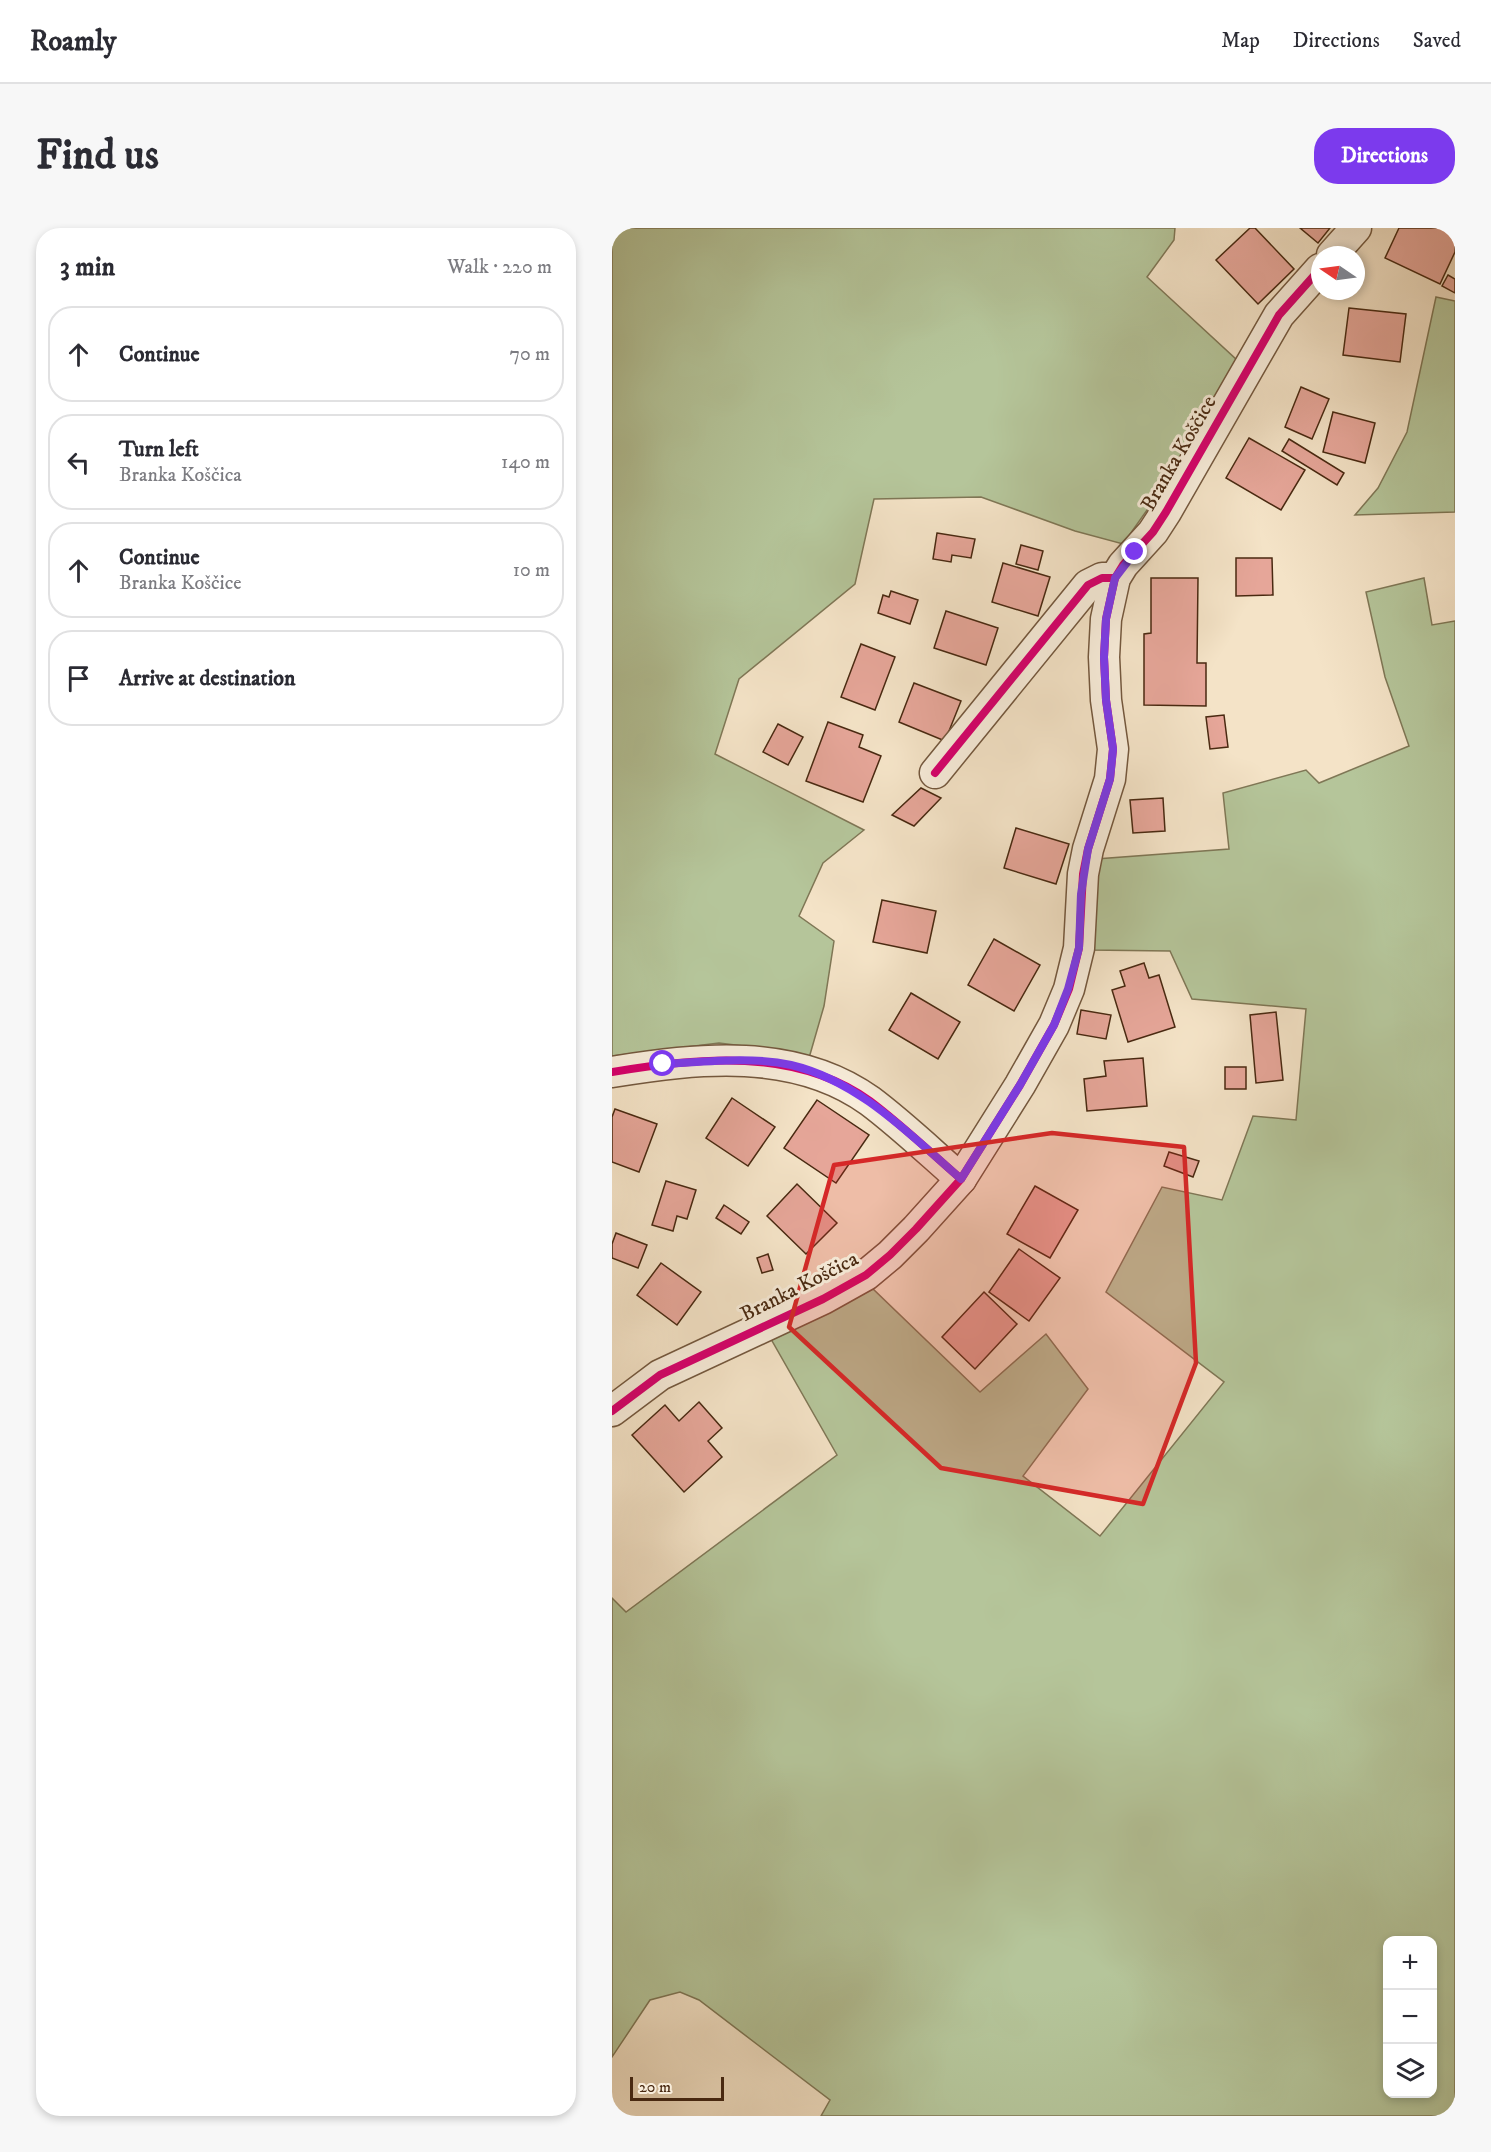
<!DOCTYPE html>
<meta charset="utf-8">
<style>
:root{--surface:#fff;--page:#f7f7f7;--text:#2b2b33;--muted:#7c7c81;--line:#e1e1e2;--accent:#7c3aed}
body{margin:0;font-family:"IM FELL DW Pica",serif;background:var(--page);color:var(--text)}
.controls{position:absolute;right:18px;bottom:18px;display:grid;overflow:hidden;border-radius:12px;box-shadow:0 3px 9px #0003}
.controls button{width:54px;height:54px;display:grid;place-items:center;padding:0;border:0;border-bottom:2px solid var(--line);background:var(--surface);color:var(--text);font:30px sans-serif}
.compass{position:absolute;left:699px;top:18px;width:54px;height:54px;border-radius:50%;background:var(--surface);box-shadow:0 3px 9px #0003;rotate:283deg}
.scale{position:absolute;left:18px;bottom:15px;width:94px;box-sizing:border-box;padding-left:6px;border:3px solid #492911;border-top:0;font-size:16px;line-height:21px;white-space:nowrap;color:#492911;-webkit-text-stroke:4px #f8eddb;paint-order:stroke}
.stop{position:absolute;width:18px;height:18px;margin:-14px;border:4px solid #7c3aed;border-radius:50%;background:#fff}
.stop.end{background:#7c3aed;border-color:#fff;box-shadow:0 2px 6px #0008}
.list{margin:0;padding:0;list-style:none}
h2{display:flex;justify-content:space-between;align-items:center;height:78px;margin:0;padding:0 24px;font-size:26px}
h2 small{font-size:20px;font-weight:400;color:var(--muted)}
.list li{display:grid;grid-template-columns:39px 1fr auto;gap:18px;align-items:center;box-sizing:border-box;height:96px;margin:0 12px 12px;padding:0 12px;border:2px solid var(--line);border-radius:24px}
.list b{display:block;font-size:22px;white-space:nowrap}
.list p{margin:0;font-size:20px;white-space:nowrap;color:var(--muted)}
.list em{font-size:20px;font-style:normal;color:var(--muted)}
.icon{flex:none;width:33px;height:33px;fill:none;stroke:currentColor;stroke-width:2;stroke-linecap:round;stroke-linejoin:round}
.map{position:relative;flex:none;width:843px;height:1888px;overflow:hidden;border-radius:24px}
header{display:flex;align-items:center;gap:36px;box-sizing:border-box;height:84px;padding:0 30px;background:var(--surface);border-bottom:2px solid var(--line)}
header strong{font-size:28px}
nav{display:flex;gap:33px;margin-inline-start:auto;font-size:21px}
.intro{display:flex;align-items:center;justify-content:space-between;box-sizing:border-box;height:144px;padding:0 36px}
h1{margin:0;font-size:42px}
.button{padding:15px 27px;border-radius:24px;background:var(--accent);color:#fff;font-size:21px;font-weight:700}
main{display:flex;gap:36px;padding:0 36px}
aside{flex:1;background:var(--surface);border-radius:24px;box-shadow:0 3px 9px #0003}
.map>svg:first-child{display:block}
</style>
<header>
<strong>Roamly</strong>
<nav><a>Map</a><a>Directions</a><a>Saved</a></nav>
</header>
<div class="intro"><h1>Find us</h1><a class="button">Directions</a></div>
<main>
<aside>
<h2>3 min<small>Walk · 220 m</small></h2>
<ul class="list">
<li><svg class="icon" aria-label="ahead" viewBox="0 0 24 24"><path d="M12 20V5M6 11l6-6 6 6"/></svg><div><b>Continue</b></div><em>70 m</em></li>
<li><svg class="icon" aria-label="left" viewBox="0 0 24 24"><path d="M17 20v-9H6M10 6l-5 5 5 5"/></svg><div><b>Turn left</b><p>Branka Koščica</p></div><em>140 m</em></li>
<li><svg class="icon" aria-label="ahead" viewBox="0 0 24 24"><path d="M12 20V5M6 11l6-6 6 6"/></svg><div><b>Continue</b><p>Branka Koščice</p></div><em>10 m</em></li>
<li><svg class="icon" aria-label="arrive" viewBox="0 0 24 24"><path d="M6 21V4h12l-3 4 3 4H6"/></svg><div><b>Arrive at destination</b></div></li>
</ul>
</aside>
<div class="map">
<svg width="843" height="1888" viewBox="0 0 843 1888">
<rect width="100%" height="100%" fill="#f4e3c7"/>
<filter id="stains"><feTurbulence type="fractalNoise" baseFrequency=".00333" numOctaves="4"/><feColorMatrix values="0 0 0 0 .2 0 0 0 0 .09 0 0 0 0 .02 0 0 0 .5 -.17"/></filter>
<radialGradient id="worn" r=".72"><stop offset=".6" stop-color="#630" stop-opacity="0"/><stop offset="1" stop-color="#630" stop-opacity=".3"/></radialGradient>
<g fill="#b5c59a" stroke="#7f7756" stroke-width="1.5" fill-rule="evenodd">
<path d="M0,0H563L562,12L535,49L626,133L557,251L511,316L463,303L369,269L262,271L243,356L127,451L103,526L252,602L211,635L187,688L222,713L212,778L197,830L155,821L107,815L0,828Z"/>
<path d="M824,69L843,73V284L743,287L766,260L795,204Z"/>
<path d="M812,350L820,397L843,393V1882L831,1888H209L218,1872L87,1772L68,1764L38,1772L0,1829V1370L14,1384L225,1227L159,1111L261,1061L368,1164L434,1106L476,1161L411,1248L488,1308L612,1154L494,1064L550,959L610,972L641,888L684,892L694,781L580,771L558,723L477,722L484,631L617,621L611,565L694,542L707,555L797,518L773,449L754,364ZM776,1712H820V1866H776Z"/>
</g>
<g fill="#e6a699" stroke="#492911" stroke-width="1.5">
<path d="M638,0H643L682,41L646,76L604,32Z"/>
<path d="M688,0H718L706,15Z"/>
<path d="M787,0H843V24L828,56L773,30Z"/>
<path d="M836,47L843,51V65L830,58Z"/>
<path d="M737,80L794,86L788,134L731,127Z"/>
<path d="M689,159L717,171L700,211L673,199Z"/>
<path d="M721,184L763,195L753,235L711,224Z"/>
<path d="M637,210L693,242L669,282L614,250Z"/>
<path d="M677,211L732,245L725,257L670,223Z"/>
<path d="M325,305L363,311L359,330L340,327L339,334L321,331Z"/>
<path d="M409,317L431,323L426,342L404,336Z"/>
<path d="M624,330H660L661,367L624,368Z"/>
<path d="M391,335L438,349L426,388L380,374Z"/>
<path d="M539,350H586L585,435H594V478L532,477V406L539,405Z"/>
<path d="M279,363L306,372L298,396L266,385L271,367L277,369Z"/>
<path d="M334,383L386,400L374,437L322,420Z"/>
<path d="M249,416L283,429L263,482L229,469Z"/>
<path d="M302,455L349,473L333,513L287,494Z"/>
<path d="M612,487L616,519L598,521L594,489Z"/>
<path d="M216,494L251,507L247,519L269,528L251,574L194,553Z"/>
<path d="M166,496L191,509L176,537L151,524Z"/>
<path d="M309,560L329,570L302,598L280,587Z"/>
<path d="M551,570L553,603L521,605L518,572Z"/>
<path d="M404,600L457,616L444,656L392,640Z"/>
<path d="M270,672L324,683L315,725L261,714Z"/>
<path d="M382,711L428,737L402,783L356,757Z"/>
<path d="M532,735L537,750L547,747L563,799L516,814L500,762L513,758L508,743Z"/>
<path d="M299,765L348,794L326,831L277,802Z"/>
<path d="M469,782L499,787L494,811L465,806Z"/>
<path d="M664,784L671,852L644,855L638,787Z"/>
<path d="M531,830L535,878L475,883L472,851L494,848L492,833Z"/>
<rect x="613" y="839" width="21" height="22"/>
<path d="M120,870L163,899L136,938L94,910Z"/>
<path d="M205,872L257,907L224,955L172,920Z"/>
<path d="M3,881L45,896L27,944L0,934V889Z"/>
<path d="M557,924L587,933L581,949L552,938Z"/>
<path d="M54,953L84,962L75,991L65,988L61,1003L40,997Z"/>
<path d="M185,956L225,995L194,1026L155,988Z"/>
<path d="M423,958L466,982L438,1030L395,1006Z"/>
<path d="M112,977L137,994L129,1006L104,990Z"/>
<path d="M4,1005L35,1017L26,1040L0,1030V1016Z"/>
<path d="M407,1021L448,1050L417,1093L377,1064Z"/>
<path d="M156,1026L161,1042L150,1045L145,1030Z"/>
<path d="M49,1035L89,1064L65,1097L25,1067Z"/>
<path d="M372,1064L405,1096L363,1141L330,1109Z"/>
<path d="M87,1174L110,1200L96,1213L110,1229L72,1264L20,1207L53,1177L67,1193Z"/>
</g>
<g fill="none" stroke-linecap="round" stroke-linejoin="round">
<defs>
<g id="minor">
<path d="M720,27L744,0"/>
<path d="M323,545L476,357L490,350H503"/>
<path d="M0,844C86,830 183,819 258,873C290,897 319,925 349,951"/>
<path d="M0,1183L48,1147L211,1071L254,1047L278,1027L304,1001L349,951L408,857L442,797L457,761L467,720L471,646L476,621L498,551L501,521L494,472L492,429L494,391L503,350L511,337L541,304L554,284L667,87L708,41"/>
</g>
</defs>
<use href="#minor" stroke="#74583e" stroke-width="33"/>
<use href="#minor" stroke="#f8eddb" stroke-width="30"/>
<defs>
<g id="cycleway">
<path d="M323,545L476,357L490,350H503"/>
<path d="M0,844C86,830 183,819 258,873C290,897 319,925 349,951"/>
<path d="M0,1183L48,1147L211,1071L254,1047L278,1027L304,1001L349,951L408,857L442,797L457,761L467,720L471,646L476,621L498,551L501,521L494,472L492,429L494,391L503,350L511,337L541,304L554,284L667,87L708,41"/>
</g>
</defs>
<use href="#cycleway" stroke="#f8eddb" stroke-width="11"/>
<use href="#cycleway" stroke="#d6006c" stroke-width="8"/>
</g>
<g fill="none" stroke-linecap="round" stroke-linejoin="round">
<path stroke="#7c3aed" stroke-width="8" d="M51,836C92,834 138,828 179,837C247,853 298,907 349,951L408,857L442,797L456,761L467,720L469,666L476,621L498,551L501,521L494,472L492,429L494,391L503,350L523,324"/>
</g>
<path fill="#d62828" fill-opacity="0.2" stroke="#d62828" stroke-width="4.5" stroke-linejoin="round" d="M440,905L572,919L584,1135L531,1276L329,1240L177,1099L222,937Z"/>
<g text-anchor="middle" stroke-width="6" stroke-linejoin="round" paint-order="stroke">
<g font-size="21" fill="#492911" stroke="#f8eddb">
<text transform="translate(566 225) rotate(-60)" y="7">Branka Koščice</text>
<text transform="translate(187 1058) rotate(-27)" y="7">Branka Koščica</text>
</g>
</g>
<rect width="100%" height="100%" filter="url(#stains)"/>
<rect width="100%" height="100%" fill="url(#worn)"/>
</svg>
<div class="controls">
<button>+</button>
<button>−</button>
<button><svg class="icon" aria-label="layers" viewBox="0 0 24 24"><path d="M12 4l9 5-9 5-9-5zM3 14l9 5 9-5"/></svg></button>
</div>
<svg class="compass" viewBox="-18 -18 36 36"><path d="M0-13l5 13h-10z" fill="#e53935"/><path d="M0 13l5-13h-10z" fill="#7c7c81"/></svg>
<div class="scale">20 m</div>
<div class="stop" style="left:51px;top:836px"></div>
<div class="stop end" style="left:523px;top:324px"></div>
</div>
</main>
